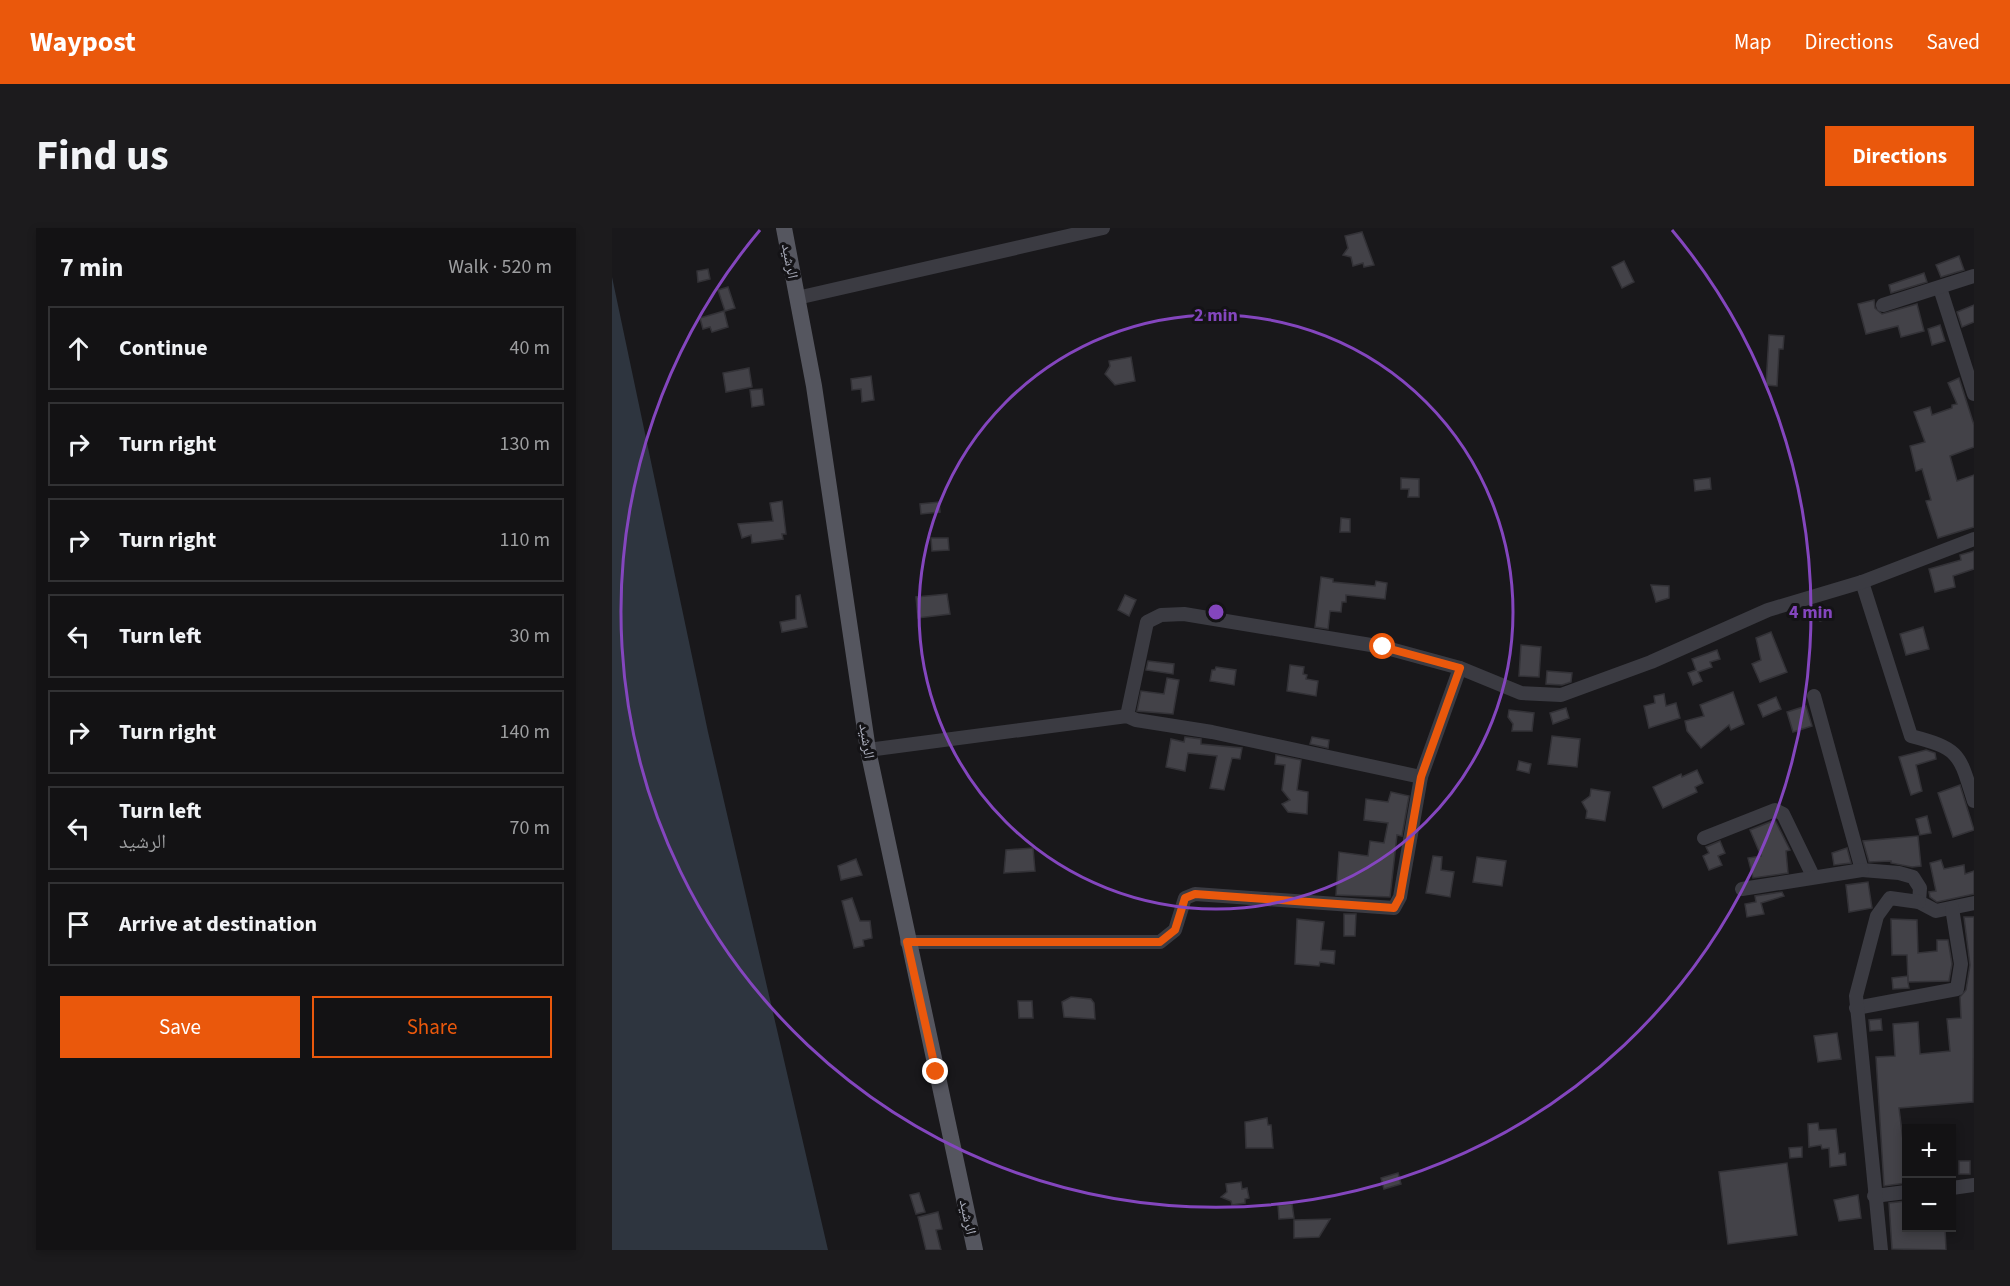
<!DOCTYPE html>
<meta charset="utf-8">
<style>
:root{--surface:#131214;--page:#1c1b1d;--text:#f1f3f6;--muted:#9d9ea0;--line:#323234;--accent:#ea580c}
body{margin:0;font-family:"Source Sans 3","Noto Naskh Arabic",sans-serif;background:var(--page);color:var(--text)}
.controls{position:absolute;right:18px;bottom:18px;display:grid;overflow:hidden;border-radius:0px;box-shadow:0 3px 9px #0003}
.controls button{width:54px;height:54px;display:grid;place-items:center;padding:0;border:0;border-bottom:2px solid var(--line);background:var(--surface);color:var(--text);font:30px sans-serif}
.stop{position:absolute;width:18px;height:18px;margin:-14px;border:4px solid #ea580c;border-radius:50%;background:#fff}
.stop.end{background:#ea580c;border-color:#fff;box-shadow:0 2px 6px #0008}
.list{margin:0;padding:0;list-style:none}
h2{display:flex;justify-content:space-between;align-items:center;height:78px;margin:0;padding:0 24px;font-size:26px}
h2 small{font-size:20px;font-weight:400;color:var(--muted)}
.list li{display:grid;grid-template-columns:39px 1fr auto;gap:18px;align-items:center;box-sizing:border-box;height:84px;margin:0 12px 12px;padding:0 12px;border:2px solid var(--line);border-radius:0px}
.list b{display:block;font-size:22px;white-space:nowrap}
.list p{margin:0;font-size:20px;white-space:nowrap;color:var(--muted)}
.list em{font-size:20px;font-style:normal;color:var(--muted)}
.actions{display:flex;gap:12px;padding:18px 24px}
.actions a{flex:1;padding:14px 0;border:2px solid var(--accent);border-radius:0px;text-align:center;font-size:21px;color:var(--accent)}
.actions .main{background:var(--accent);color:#fff}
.icon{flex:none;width:33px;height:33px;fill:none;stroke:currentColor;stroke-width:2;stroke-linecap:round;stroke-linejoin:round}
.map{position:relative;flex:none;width:1362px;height:1022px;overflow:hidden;border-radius:0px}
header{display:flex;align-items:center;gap:36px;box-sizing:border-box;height:84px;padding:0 30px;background:var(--accent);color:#fff}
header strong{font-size:28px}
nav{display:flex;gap:33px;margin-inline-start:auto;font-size:21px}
.intro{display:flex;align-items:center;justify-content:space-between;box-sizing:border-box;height:144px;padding:0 36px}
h1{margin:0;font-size:42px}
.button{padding:15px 27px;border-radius:0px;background:var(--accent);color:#fff;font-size:21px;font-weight:700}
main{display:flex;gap:36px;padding:0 36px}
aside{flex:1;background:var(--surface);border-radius:0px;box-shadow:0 3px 9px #0003}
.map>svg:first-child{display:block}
</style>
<header>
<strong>Waypost</strong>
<nav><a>Map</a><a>Directions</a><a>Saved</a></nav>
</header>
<div class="intro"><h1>Find us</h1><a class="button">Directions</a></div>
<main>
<aside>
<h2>7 min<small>Walk · 520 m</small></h2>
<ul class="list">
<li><svg class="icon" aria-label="ahead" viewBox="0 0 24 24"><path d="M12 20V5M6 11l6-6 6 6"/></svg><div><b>Continue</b></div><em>40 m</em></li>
<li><svg class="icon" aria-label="right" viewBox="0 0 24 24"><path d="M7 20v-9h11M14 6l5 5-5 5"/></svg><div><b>Turn right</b></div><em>130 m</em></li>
<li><svg class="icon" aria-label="right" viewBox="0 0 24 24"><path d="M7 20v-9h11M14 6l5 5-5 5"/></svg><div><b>Turn right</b></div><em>110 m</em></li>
<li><svg class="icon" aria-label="left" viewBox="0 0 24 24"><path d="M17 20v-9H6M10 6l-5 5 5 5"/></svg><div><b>Turn left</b></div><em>30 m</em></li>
<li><svg class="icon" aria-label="right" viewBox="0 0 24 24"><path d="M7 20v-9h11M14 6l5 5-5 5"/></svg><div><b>Turn right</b></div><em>140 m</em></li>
<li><svg class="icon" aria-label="left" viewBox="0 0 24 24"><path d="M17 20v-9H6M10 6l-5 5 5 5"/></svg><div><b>Turn left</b><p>الرشيد</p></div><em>70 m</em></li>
<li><svg class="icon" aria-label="arrive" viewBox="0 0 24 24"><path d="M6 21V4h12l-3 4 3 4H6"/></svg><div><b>Arrive at destination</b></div></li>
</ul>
<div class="actions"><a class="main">Save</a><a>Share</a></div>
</aside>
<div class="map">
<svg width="1362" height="1022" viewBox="0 0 1362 1022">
<rect width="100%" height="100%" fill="#19181b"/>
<path fill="#2e353f" d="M0,49L96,504L216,1022H0Z"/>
<g fill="#434248" stroke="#333237" stroke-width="1.5">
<path d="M750,4L762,37L752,39L751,35L741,38L739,29L731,27L736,20L733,8Z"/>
<path d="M1347,28L1352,42L1329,49L1324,37Z"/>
<path d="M1012,33L1022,54L1010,60L1000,39Z"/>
<path d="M96,41L98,51L86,54L85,43Z"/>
<path d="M1312,45L1315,54L1279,65L1277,57Z"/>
<path d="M116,59L123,80L113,83L106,62Z"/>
<path d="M1262,72L1263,80L1270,86L1305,76L1312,103L1289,109L1286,98L1254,106L1246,76Z"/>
<path d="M1362,77V94L1350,99L1345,84Z"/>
<path d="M112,83L116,99L100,104L98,99L91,101L88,90Z"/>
<path d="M1328,97L1333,113L1320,117L1316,101Z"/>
<path d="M1157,107L1172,108L1171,121H1167L1165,158L1154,157Z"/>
<path d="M519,129L523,153L503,157L493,146L498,138L497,133Z"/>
<path d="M137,140L140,159L114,164L111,145Z"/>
<path d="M259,148L262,172L250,174L249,161L240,162L239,151Z"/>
<path d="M1347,150L1362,197V219L1338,228L1345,253L1362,247V299L1326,310L1314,273L1319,272L1310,241L1304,243L1298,218L1313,214L1302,184L1318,179L1320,187L1340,180V177L1345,176L1336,155Z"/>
<path d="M150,161L152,177L140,179L138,162Z"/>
<path d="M789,250L807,251V269H796L797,261H789Z"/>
<path d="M1098,250L1099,261L1083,263L1082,252Z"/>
<path d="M170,273L174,306H170L171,311L140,315L139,307L130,310L126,296L161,293L158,275Z"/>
<path d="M327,274L328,284L309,286L308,276Z"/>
<path d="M729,290L738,291V304H728Z"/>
<path d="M319,310H336L337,322L320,323Z"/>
<path d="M1362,323V341L1341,348L1343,359L1323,364L1317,341L1349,332L1348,327Z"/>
<path d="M709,349L721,351V354L763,358L764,353L775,355L773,371L734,367V374H730L729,384L718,383L716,401L703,399Z"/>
<path d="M1039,357L1057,358V370L1044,374Z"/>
<path d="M335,366L338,386L306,390L304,369Z"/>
<path d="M188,367L195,399L170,404L168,394L184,391V368Z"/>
<path d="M513,367L524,372L517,388L506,382Z"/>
<path d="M1214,379L1218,390L1208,393L1205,382Z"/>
<path d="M1311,399L1317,421L1294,427L1288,406Z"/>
<path d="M1159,404L1175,444L1148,454L1140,436L1149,432L1144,410Z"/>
<path d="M909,417L929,419L927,449L907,448Z"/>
<path d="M1105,422L1108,431L1098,434L1100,439L1086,444L1090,453L1081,457L1076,445L1084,442L1080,431Z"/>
<path d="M536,433L562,436L561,446L534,442Z"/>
<path d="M678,437L692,439L691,446L695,447L694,451L706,453L704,468L675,463Z"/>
<path d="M604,439L624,442L622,457L598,453L600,442H603Z"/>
<path d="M935,443L960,445L959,454L950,457L934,456Z"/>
<path d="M555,450L567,452L561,486L525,483L529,463L552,466Z"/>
<path d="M1121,464L1132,496L1119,502L1117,497L1089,520L1075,503L1073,493L1092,488L1088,477Z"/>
<path d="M1052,466L1054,478L1064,475L1068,490L1037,500L1032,478L1043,475L1042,468Z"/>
<path d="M1164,469L1169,481L1151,489L1146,477Z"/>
<path d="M1194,478L1200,498L1181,504L1175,484Z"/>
<path d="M954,480L957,490L941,496L938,485Z"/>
<path d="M897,482L922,485L920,503H900L901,496L896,489Z"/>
<path d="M940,508L968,511L965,539L936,536Z"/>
<path d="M573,509L589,511V516L630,520L628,531L620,530L612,562L598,560L605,528L576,525L573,543L554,539L559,511L572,514Z"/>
<path d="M700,509L717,512L716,520L698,516Z"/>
<path d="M1314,522L1323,525L1324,531L1304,537L1310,563L1299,567L1287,529Z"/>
<path d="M664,527L689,532L685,562L696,564L695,586L676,584L670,576L678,572L670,562L673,537L663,536Z"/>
<path d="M907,533L919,536L917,545L905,542Z"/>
<path d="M1085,542L1091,555L1083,559L1085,564L1051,580L1041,559L1069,546L1070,549Z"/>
<path d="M1348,557L1362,602L1341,609L1326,565Z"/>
<path d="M979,561L998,564L993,593L974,590L975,583L970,574L978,568Z"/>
<path d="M779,564L797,568L790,608L785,607L778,669L724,667L727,624L756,628L758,613L772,615L776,595L752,592L754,571L776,574Z"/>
<path d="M1315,588L1319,605L1308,607L1304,591Z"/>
<path d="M1163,592L1178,622L1174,623L1176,645L1141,650L1136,630L1149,628L1138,602Z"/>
<path d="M1306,608L1309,638L1300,639L1279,635V633L1257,634L1251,613Z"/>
<path d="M1108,613L1113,625L1106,628L1110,637L1097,642L1091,628L1097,625L1094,619Z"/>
<path d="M421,620L423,643L392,645L394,622Z"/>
<path d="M1235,620L1239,635L1222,637L1220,625Z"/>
<path d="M821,628L830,629L829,642L842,644L838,669L814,665Z"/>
<path d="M865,629L894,633L890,658L861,654Z"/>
<path d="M244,631L250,647L229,652L226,638Z"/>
<path d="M1329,632L1332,641L1352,637L1353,646L1362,643V666L1325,674L1318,669L1317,664L1324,663L1318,635Z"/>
<path d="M1256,654L1260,680L1237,684L1234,657Z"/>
<path d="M1170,664L1172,668L1149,675L1152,686L1135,689L1133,676L1144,674L1143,668Z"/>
<path d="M240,670L248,693H258L260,710L251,712L252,718L242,720L230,673Z"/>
<path d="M732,686H744L743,708H732Z"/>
<path d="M1352,689H1362L1361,874L1287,880L1291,912H1293L1294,955L1272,958L1264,829L1283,828L1281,796L1306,794L1308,826L1338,823L1335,791L1349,790L1348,769L1354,762L1358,737Z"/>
<path d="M685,691L712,694L709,722L723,723L722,736L708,734L707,738L683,736Z"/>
<path d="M1279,691L1305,692L1306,725L1325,723V712H1336L1340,736L1337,753L1296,754L1297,760L1281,761L1280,750L1296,748V753L1295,727H1280Z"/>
<path d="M459,769L479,771L482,775L483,791L452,789L450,774Z"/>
<path d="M406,773H420L421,790H407Z"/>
<path d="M1269,791L1270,802L1258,803L1257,792Z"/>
<path d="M1225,805L1229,831L1206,834L1202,808Z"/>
<path d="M655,890L656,897H659L661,920H634L633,894Z"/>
<path d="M1206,895L1207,902L1224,901L1227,926L1233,925L1234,937L1218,939L1217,920L1210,921L1209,917L1197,919L1196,896Z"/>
<path d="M1190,919V929L1178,930L1177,920Z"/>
<rect x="1347" y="933" width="11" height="13"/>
<path d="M1175,935L1185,1007L1116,1016L1107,944Z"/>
<path d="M786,945L789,956L772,961L769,950Z"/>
<path d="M629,954L630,961L635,960L637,970L633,971V975L620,977L619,973L609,969L615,964L614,956Z"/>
<path d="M307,965L313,984L304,986L298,967Z"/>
<path d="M1246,967L1249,990L1227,993L1222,972Z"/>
<path d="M1294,973V999H1333L1334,1022L1280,1021L1277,975Z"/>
<path d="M680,976L682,990L667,991L666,977Z"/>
<path d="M326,984L330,1001L324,1002L329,1022H314L306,989Z"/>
<path d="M718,991L707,1009L682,1010V992Z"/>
</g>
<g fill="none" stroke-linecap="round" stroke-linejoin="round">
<g stroke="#3b3b42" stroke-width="14">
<path d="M1328,60L1362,166"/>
<path d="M185,70L491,0"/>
<path d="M1271,77L1362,48"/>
<path d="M1250,354L1299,508C1349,521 1347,526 1362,573"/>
<path d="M1202,468L1250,642L1287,645L1301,649L1308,660L1307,674L1324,683L1362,675"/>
<path d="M515,488L535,394L549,387L572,386L771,419L848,440L909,465L949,467L1039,434L1156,382L1250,354L1362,311"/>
<path d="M256,522L515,488L524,492L600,504L809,549"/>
<path d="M1092,610L1163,582L1171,586L1201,648"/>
<path d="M1130,661L1250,642"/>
<path d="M295,714H548L563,702L573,670L583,666L782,680L788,669L809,549L848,440"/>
<path d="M1244,780L1345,761L1349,736L1340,680"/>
<path d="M1340,960L1362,957"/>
<path d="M1262,968L1294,964"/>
<path d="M1269,1022L1244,768L1265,688L1278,670L1307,674"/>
</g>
<path stroke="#55565f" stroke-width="16" d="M172,0L202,158L256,522L363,1022"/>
</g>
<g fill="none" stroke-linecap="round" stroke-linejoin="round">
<path stroke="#ea580c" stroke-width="8" d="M324,844L295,714H548L563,702L573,670L583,666L782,680L788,669L809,549L848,440L771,419"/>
</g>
<g fill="none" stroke="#8446be" stroke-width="3">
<circle cx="604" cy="384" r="297"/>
<path d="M1060 2A595 595 0 1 1 148 2"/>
</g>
<g text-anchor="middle" stroke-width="6" stroke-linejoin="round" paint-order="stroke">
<g font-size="15" fill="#aaadbb" stroke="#141316">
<text transform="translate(178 33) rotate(79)" y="5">الرشيد</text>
<text transform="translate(255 513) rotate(81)" y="5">الرشيد</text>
<text transform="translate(356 989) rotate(78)" y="5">الرشيد</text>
</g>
</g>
<circle cx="604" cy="384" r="9" fill="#8446be" stroke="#141316" stroke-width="3"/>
<g font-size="18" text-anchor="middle" font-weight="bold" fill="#8446be" stroke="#141316" stroke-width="6" stroke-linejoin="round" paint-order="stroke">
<text x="604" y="93">2 min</text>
<text x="1199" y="390">4 min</text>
</g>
</svg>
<div class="controls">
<button>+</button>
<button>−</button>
</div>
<div class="stop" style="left:771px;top:419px"></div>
<div class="stop end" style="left:324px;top:844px"></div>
</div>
</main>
